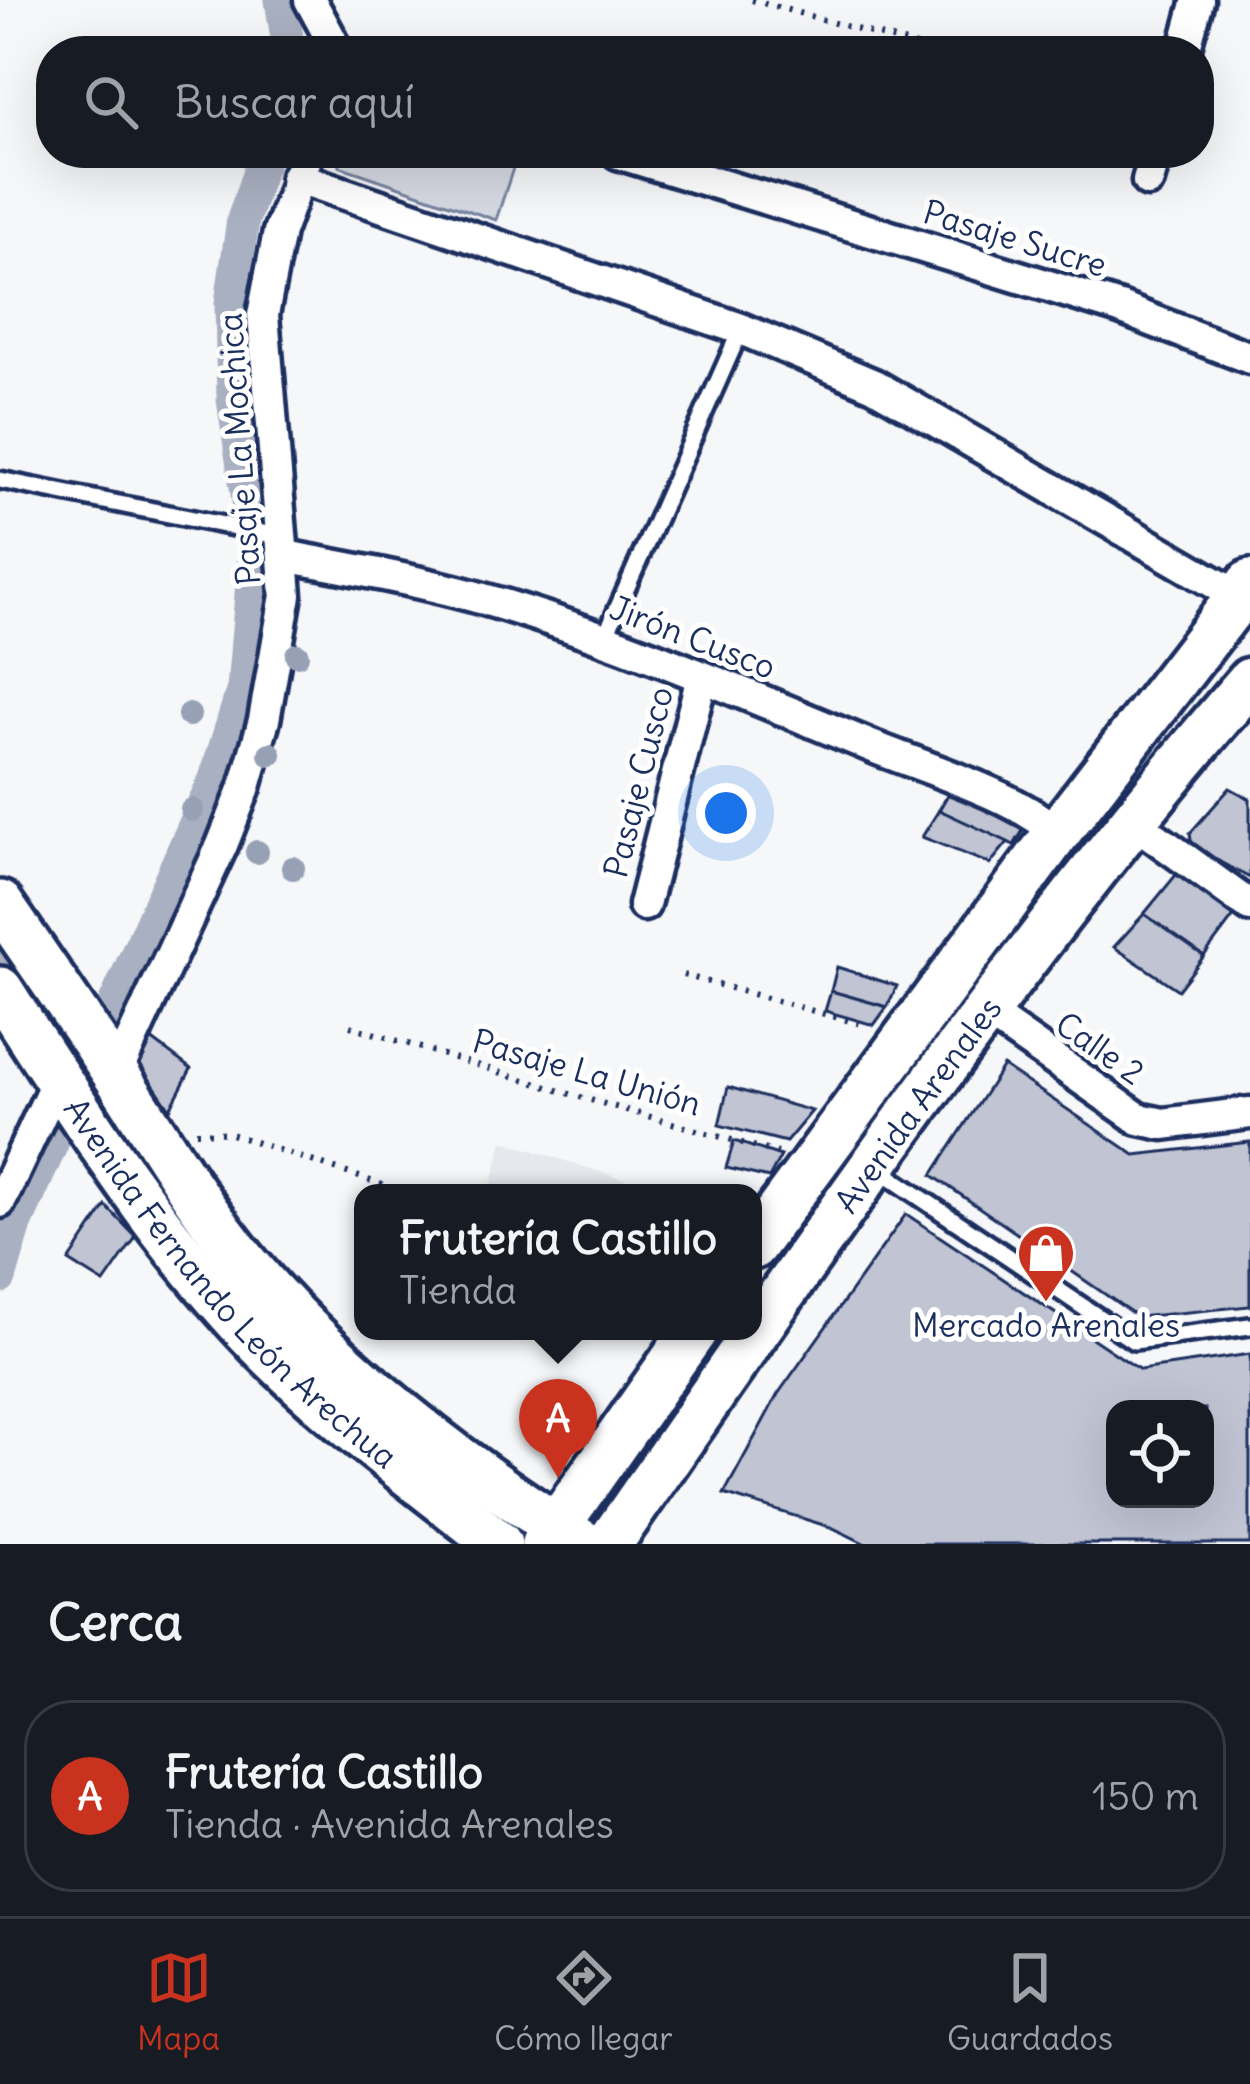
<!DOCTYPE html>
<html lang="es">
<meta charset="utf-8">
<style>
:root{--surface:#171b24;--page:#20242c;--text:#f1f3f6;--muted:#9ea1a6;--line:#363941;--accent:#c8321e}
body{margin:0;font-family:Delius,sans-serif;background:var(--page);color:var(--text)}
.controls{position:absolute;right:36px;bottom:36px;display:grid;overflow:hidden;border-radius:24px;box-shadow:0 12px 48px #0002}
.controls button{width:108px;height:108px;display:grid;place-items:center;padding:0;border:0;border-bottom:3px solid var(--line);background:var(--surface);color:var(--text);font:60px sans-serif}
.you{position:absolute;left:726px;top:813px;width:42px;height:42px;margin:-30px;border:9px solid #fff;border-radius:50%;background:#1a73e8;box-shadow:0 0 0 18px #1a73e833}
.badge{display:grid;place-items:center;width:78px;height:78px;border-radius:50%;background:var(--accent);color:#fff;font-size:39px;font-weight:700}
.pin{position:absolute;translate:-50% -99px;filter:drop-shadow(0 3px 6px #0008)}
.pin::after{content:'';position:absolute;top:63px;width:42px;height:36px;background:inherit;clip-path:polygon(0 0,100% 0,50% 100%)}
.popup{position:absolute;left:354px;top:1184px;width:408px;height:156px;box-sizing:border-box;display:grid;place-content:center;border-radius:24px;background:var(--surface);filter:drop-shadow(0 3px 9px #0005);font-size:39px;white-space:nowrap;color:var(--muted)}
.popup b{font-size:45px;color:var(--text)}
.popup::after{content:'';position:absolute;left:50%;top:100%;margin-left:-24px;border:24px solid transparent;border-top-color:var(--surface)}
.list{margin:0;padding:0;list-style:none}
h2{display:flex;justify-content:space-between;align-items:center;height:156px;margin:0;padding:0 48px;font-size:51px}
h2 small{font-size:39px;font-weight:400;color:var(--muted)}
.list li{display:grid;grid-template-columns:78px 1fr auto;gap:36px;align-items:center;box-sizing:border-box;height:192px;margin:0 24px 24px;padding:0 24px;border:3px solid var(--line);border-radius:48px}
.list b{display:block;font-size:45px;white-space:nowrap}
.list p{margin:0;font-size:39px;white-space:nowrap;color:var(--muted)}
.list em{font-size:39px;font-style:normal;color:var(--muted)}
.icon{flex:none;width:66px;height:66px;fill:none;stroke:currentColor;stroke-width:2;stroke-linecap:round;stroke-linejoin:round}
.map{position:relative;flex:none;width:1250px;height:1544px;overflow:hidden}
.search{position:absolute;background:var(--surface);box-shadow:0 12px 48px #0002;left:36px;right:36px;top:36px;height:132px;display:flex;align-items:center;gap:30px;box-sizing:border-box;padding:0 42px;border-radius:48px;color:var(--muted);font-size:45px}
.sheet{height:372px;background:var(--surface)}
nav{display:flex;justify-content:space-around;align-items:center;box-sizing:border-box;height:168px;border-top:3px solid var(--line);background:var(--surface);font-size:33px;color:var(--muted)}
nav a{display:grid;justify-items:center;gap:6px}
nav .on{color:var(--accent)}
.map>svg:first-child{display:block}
</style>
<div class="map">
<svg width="1250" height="1544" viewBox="0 0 1250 1544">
<rect width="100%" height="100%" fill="#f6f7f9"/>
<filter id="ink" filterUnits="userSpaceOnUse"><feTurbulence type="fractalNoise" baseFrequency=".00833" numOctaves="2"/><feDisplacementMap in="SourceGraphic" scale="24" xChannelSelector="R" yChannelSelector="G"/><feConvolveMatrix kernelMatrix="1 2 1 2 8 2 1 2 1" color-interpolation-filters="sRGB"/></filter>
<g filter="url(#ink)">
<path fill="#e6e8ee" d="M503,1141L667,1193H489Z"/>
<path fill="#d6d9e2" stroke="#7884a0" stroke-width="3" d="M343,153H518L496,220L339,166Z"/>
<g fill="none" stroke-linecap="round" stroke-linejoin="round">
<g stroke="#a9b0c1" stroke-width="33">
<path d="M281,0L289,51"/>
<path d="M0,956L85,1075"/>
<path d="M0,1278L16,1224L215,779L243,689L255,547L233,399L231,303L243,220L265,153"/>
</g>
</g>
<g fill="#c0c4d3" stroke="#1b2f5e" stroke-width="3" fill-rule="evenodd">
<path d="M954,784L1029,821L1014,845L939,810Z"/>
<path d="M1230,788L1250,799V878L1192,847L1190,833Z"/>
<path d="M939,810L1008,842L990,864L922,837Z"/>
<path d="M1180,870L1237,912L1204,956L1144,914Z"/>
<path d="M1144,914L1204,956L1178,990L1114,947Z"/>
<path d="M837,967L897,986L887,1007L831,991Z"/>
<path d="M831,991L887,1007L874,1025L825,1011Z"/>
<path d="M142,1032L191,1069L170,1109L134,1057Z"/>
<path d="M1003,1066L1135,1155L1250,1142V1306L1138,1317L932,1175Z"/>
<path d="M728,1087L812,1111L786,1142L719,1125Z"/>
<path d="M734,1141L781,1156L769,1178L726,1168Z"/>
<path d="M106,1206L136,1237L104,1283L69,1261Z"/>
<path d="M906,1214L1140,1370L1250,1354V1544H866L833,1528L724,1494L778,1394ZM1115,1409H1205V1499H1115Z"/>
</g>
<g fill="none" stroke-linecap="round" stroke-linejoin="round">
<defs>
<g id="lane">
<path d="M0,480L283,537"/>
<path d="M604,639L741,329"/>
<path d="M875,1167L1134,1341L1250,1326"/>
</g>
<g id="street">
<path d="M310,0L331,39L333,51"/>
<path d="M1184,51L1198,0"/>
<path d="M618,153L1120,308L1250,358"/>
<path d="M296,177L741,329L874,385L1239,597"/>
<path d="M1148,181L1156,153"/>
<path d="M285,556C348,568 411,579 473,596C611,635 744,694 876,748C929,769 1017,796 1057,833"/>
<path d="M1131,820L1250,906"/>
<path d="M644,905L702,677"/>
<path d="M986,1012L1139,1119L1163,1124L1250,1113"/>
<path d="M116,1074L222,845L245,787L264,720L286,595L263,315L279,232L308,153"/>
<path d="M0,1202L58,1078"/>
</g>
<g id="secondary">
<path d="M0,904C38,959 76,1014 113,1070C157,1136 196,1204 247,1265C334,1369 469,1473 584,1544"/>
<path id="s1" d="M0,990C76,1108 162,1244 260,1344C333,1418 417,1480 499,1544"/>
<path d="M753,1246L1057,833L1250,583"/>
<path d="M544,1544L694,1331"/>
<path id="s2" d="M609,1544C813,1249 1015,952 1250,681"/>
</g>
</defs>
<use href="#lane" stroke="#1b2f5e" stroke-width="24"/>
<use href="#street" stroke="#1b2f5e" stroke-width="39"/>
<use href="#secondary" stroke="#1b2f5e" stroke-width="54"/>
<g stroke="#1b2f5e" stroke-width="6" stroke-dasharray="3 9" stroke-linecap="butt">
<path d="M752,0L935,51"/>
<path d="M683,975L868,1026"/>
<path d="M350,1026L580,1097L778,1153"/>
<path d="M196,1132L228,1133L407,1193"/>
</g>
<use href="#lane" stroke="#fff" stroke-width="15"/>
<use href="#street" stroke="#fff" stroke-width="30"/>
<use href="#secondary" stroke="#fff" stroke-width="45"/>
</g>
<g fill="#97a1b6">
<circle cx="297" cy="655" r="12"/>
<circle cx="189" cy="715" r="12"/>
<circle cx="270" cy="754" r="12"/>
<circle cx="192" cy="810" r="12"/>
<circle cx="257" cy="852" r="12"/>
<circle cx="293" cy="868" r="12"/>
</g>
</g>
<defs>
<symbol id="shop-pin" viewBox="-11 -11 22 30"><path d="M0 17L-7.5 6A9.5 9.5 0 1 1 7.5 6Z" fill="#c8321e" stroke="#fff"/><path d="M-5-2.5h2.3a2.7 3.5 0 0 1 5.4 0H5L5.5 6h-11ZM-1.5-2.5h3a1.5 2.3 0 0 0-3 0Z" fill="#fff"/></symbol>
</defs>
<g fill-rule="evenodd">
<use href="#shop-pin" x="1013" y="1220" width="66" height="90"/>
</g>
<g text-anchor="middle" stroke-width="10" stroke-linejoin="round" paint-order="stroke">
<g font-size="33" fill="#1b2f5e" stroke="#fff">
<text transform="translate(1015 238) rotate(17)" y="12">Pasaje Sucre</text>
<text transform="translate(239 449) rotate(-94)" y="12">Pasaje La Mochica</text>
<text transform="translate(693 637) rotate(21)" y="12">Jirón Cusco</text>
<text transform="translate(638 782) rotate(-76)" y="12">Pasaje Cusco</text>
<text transform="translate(1100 1048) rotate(35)" y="12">Calle 2</text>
<text transform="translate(587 1072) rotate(16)" y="12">Pasaje La Unión</text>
<text dy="12" stroke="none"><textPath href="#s2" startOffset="537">Avenida Arenales</textPath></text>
<text dy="12" stroke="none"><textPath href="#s1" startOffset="375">Avenida Fernando León Arechua</textPath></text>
</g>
<g font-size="33" fill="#1b2f5e" stroke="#fff">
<text x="1046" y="1337">Mercado Arenales</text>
</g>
</g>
</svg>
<div class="controls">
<button><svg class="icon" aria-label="locate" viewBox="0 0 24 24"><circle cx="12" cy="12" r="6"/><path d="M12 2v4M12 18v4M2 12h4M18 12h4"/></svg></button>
</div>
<div class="you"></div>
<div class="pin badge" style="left:558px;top:1478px">A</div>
<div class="popup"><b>Frutería Castillo</b>Tienda</div>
<div class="search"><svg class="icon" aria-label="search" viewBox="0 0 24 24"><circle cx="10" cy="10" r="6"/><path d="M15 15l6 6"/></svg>Buscar aquí</div>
</div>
<section class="sheet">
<h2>Cerca<small></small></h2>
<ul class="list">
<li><span class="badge">A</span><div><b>Frutería Castillo</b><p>Tienda · Avenida Arenales</p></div><em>150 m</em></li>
</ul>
</section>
<nav>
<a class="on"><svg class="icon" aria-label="map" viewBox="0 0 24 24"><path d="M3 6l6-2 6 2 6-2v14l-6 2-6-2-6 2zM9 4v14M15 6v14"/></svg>Mapa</a>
<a><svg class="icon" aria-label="directions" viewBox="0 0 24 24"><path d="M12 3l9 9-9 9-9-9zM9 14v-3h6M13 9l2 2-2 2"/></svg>Cómo llegar</a>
<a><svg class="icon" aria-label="saved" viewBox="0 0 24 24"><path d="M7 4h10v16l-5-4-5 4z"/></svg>Guardados</a>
</nav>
